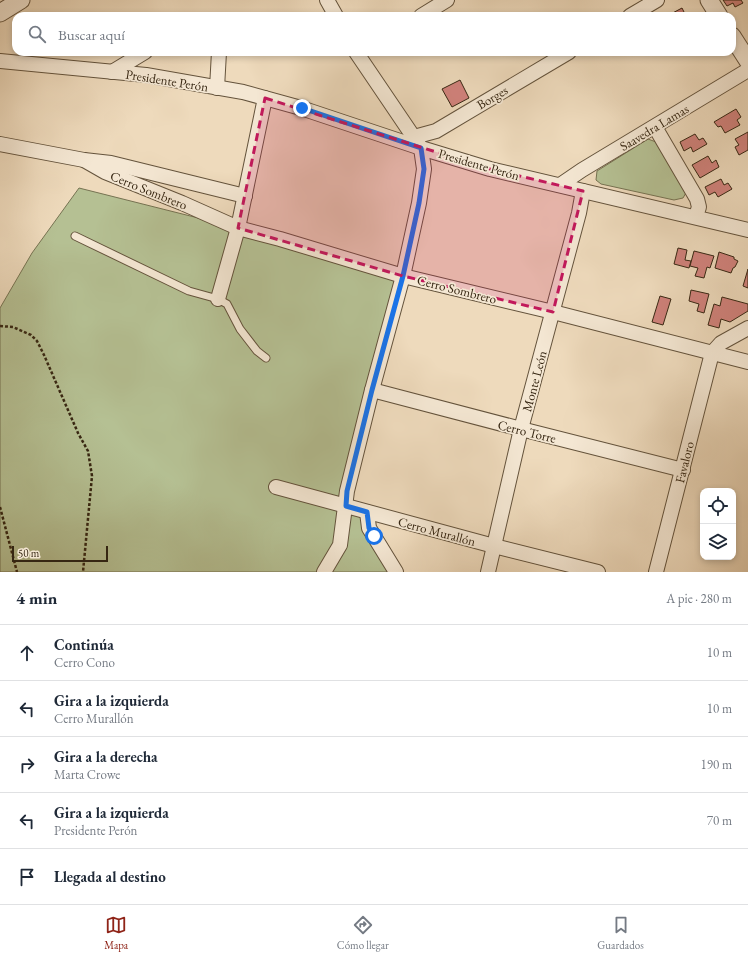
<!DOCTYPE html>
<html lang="es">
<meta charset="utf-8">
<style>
:root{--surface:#fff;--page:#f2f2f3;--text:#1f2937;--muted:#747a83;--line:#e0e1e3;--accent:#8f2418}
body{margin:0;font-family:"EB Garamond",serif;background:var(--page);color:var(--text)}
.controls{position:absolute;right:12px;bottom:12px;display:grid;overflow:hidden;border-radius:8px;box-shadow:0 2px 6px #0003}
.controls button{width:36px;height:36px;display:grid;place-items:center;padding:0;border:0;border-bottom:1px solid var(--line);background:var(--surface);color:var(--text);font:20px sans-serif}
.scale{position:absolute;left:12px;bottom:10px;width:96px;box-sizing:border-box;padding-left:4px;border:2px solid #362612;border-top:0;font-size:11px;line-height:14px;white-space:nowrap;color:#362612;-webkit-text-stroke:3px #f4e7d3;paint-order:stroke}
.stop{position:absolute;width:12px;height:12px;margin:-9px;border:3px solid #1a73e8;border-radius:50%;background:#fff}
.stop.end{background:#1a73e8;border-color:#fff;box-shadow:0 1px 4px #0008}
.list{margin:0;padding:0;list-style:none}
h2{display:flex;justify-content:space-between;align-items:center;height:52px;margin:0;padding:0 16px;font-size:17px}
h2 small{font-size:13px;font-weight:400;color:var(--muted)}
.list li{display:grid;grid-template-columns:26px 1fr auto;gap:12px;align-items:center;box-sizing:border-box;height:56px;padding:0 16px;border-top:1px solid var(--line)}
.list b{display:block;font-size:15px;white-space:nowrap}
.list p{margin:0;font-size:13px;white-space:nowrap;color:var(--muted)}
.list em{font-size:13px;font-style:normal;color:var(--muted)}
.icon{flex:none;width:22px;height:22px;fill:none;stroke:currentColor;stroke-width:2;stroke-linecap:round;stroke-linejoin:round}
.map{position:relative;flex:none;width:748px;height:572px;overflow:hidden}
.search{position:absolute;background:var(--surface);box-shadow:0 2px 6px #0003;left:12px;right:12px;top:12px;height:44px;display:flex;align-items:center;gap:10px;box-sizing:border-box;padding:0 14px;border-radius:12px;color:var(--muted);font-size:15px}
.sheet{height:332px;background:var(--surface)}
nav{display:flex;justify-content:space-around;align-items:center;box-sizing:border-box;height:56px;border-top:1px solid var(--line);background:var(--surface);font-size:11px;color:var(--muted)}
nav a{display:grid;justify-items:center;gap:2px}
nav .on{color:var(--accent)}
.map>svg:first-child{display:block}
</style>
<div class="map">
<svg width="748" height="572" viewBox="0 0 748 572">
<rect width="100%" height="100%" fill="#eedabc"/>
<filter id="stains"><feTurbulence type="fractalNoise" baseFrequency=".005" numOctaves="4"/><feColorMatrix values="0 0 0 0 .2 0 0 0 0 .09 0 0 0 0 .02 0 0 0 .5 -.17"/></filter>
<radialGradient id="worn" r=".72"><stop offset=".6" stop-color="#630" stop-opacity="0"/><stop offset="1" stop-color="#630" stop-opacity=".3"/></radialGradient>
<g fill="#b5c093" stroke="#767352">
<path d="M648,139L656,142L687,191L683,198L674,200L601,184L596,180L597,171Z"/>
<path d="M79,188L238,228L403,276L347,491L395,572H0V308L32,253Z"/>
</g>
<g fill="#d1827c" stroke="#362612">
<path d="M723,0H741L743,3L735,7L733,3L727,6Z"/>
<path d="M682,8L686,16H667Z"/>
<path d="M460,80L469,98L452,107L442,89Z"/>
<path d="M736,109L741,117L737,120L740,125L725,133L721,126L718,127L714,122Z"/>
<path d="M748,132V150L739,155L735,147L739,145L735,139Z"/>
<path d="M695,134L699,140L703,138L707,144L693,152L691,147L684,151L680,142Z"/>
<path d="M708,156L712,163L716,160L719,167L700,178L692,165Z"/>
<path d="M721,179L724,185L728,183L732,189L718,197L715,192L709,195L705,187Z"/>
<path d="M678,248L687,250L685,260L691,261L689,268L674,264Z"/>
<path d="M694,251L714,256L710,268L707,267L704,278L695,276L698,268L690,266Z"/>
<path d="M719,252L734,257V259L738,261L735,267L733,268L731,273L715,268Z"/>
<path d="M748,269V288L743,286Z"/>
<path d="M691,290L709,294L704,313L697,311L699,304L689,301Z"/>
<path d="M660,296L671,299L663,325L652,322Z"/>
<path d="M722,297L748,304V311L730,322L721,319L719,328L708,325L714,304L720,306Z"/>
</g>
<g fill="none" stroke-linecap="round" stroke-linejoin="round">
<defs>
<path id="service" d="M75,236L189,291L218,299L227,304L240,329L257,351L266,358"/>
<g id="minor">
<path d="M327,0L336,16"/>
<path d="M421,16L447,0"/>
<path d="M630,16L657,0"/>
<path d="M0,61L146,75L243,92L301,108L421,148L490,169L748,230"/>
<path d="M112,72L145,52"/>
<path d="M217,88L219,52"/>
<path d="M655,127L697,199L699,207L696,216"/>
<path d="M414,137L436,131L569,52"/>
<path d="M0,144L84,160L111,163L245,196"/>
<path d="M84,160L105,172L182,203L238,228L280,239L403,276L553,312L748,362"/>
<path d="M560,185L582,170L748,70"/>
<path d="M218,299L238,228L265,98"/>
<path d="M372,390L521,429L683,470"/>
<path d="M276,487L494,546L598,572"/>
<path d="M367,512L369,528L396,572"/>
<path d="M324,572L340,545L347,491L372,390L403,276L419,203L424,169L421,148L356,52"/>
<path d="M488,572L521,429L579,213L583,191"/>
<path d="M656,572L712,353L721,343L748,328"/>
</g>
<g id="tertiary">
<path d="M709,0L719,16"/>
<path d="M0,13L21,0"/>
<path d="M732,36L748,61"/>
</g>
</defs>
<use href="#service" stroke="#64533c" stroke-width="9"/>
<use href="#minor" stroke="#64533c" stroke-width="16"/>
<use href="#tertiary" stroke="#64533c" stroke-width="19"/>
<g stroke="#362612" stroke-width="2.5" stroke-dasharray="3 2" stroke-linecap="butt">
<path d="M0,326L13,327L31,335L37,341L44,355L78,433L88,451L92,476L83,572"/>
<path d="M0,507L17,572"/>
</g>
<use href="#service" stroke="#f4e7d3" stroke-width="7"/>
<use href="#minor" stroke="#f4e7d3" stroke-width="14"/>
<use href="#tertiary" stroke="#f4e7d3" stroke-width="17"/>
</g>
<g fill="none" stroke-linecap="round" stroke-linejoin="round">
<path stroke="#1a73e8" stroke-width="5" d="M302,108L421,148L424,169L419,203L403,276L372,390L347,491L346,506L367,512L369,528L374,536"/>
</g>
<path fill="#c2185b" fill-opacity="0.2" stroke="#c2185b" stroke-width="3" stroke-dasharray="8 5" stroke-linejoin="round" d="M265,98L490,169L583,191L553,312L403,276L238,228Z"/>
<g text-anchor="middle" stroke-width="3.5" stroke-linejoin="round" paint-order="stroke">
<g font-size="13" fill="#362612" stroke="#f4e7d3">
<text transform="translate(167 80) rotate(9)" y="5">Presidente Perón</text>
<text transform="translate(492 97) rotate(-31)" y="5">Borges</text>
<text transform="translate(654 127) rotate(-31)" y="5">Saavedra Lamas</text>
<text transform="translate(479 164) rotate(16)" y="5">Presidente Perón</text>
<text transform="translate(149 190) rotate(22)" y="5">Cerro Sombrero</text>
<text transform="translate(457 289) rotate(14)" y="5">Cerro Sombrero</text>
<text transform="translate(534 381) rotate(-75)" y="5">Monte León</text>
<text transform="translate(527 431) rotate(14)" y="5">Cerro Torre</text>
<text transform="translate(684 462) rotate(-76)" y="5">Favaloro</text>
<text transform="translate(437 531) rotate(15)" y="5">Cerro Murallón</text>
</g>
</g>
<rect width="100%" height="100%" filter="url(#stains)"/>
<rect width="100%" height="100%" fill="url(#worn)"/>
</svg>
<div class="controls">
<button><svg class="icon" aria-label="locate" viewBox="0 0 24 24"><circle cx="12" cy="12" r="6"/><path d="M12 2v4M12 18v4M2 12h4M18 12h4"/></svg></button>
<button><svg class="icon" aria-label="layers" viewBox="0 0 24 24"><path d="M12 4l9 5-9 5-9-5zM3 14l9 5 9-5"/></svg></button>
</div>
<div class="scale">50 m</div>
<div class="stop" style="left:374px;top:536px"></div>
<div class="stop end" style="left:302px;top:108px"></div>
<div class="search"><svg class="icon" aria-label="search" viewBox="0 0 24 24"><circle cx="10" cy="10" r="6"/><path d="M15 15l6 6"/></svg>Buscar aquí</div>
</div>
<section class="sheet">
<h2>4 min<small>A pie · 280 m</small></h2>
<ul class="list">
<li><svg class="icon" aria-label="ahead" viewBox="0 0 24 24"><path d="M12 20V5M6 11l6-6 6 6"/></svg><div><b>Continúa</b><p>Cerro Cono</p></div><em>10 m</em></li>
<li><svg class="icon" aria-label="left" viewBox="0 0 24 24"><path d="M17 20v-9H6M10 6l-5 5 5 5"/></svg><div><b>Gira a la izquierda</b><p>Cerro Murallón</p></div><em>10 m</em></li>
<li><svg class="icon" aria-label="right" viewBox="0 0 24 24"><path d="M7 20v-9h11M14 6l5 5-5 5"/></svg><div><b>Gira a la derecha</b><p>Marta Crowe</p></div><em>190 m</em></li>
<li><svg class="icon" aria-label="left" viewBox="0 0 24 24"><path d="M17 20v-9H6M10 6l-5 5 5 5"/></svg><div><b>Gira a la izquierda</b><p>Presidente Perón</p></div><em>70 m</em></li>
<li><svg class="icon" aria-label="arrive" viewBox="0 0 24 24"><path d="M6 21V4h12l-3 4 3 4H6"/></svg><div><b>Llegada al destino</b></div></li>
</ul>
</section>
<nav>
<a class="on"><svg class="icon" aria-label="map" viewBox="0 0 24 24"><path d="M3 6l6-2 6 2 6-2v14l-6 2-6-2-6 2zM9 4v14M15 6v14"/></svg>Mapa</a>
<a><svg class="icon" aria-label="directions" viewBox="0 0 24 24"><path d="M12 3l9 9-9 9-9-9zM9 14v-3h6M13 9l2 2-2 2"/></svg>Cómo llegar</a>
<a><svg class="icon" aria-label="saved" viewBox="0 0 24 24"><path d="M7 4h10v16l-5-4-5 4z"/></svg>Guardados</a>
</nav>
